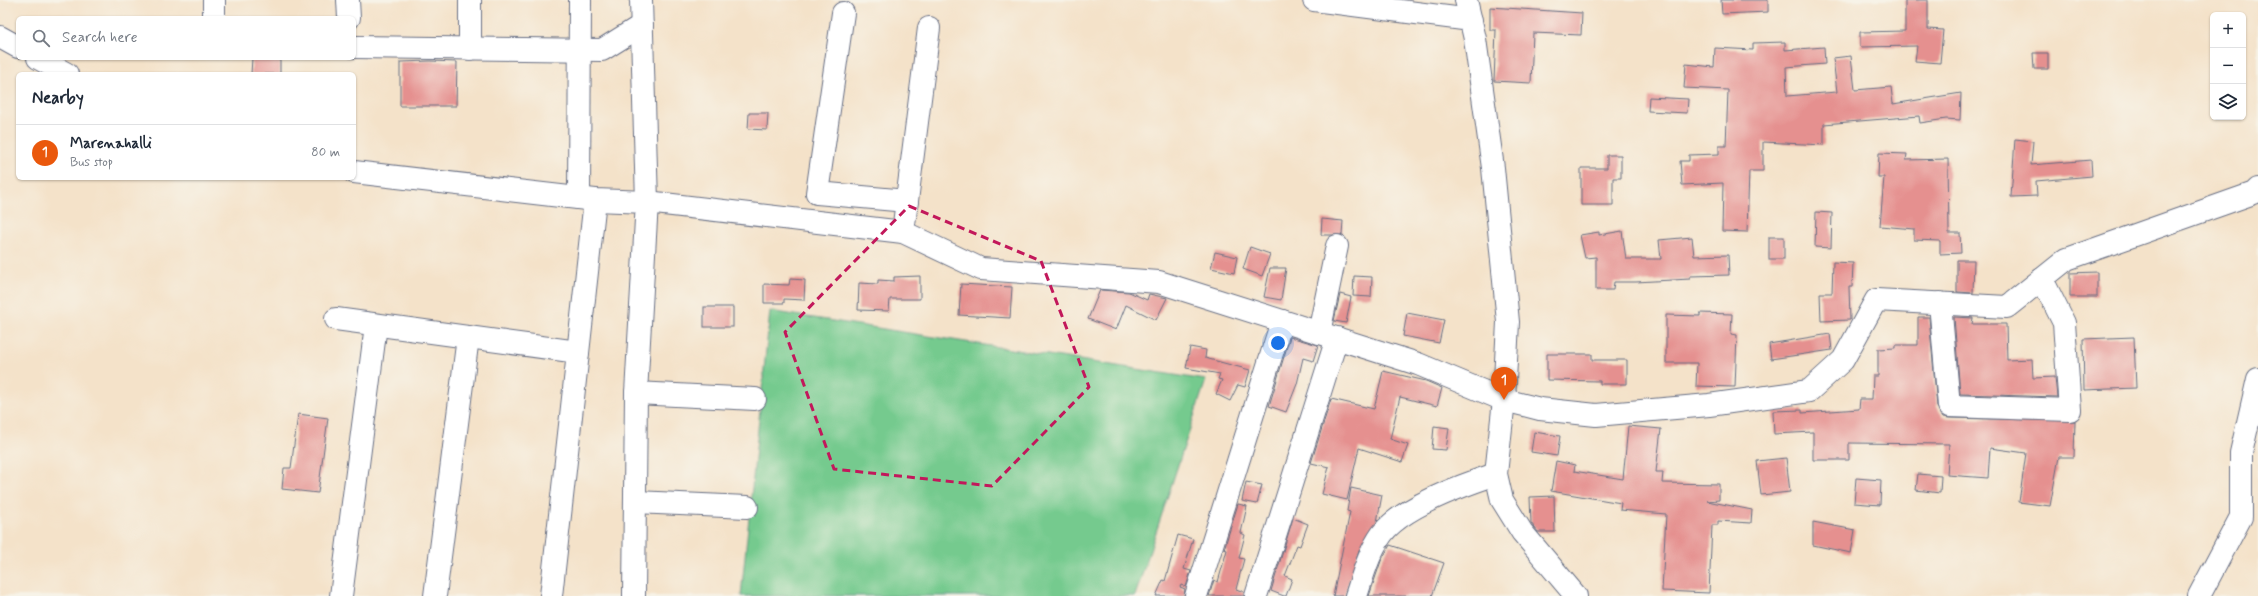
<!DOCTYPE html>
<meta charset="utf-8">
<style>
:root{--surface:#fff;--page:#f6f6f7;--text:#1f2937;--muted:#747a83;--line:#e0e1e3;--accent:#ea580c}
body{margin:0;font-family:Mynerve,sans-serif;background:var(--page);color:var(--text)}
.controls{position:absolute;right:12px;top:12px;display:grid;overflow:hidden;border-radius:6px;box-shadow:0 1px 3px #0004}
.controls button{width:36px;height:36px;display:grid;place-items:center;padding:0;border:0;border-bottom:1px solid var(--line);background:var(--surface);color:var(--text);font:20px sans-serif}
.you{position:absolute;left:1278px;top:343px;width:14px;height:14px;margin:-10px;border:3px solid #fff;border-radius:50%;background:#1a73e8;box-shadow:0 0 0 6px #1a73e833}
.badge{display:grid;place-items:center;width:26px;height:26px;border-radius:50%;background:var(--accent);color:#fff;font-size:13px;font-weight:700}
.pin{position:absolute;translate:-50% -33px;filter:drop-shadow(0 1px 2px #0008)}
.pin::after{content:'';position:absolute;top:21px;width:14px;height:12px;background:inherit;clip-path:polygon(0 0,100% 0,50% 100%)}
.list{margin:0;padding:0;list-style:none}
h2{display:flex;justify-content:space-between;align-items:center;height:52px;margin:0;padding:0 16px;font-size:17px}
h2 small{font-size:13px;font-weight:400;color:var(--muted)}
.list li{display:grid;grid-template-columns:26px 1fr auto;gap:12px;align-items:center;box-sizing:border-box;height:56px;padding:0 16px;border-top:1px solid var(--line)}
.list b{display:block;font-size:15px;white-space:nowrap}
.list p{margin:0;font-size:13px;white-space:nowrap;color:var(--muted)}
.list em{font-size:13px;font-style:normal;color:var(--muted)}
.icon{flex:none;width:22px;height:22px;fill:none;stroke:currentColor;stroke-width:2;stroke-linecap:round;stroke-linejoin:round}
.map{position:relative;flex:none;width:2258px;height:596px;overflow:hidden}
.search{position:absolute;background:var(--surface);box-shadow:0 1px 3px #0004;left:16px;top:16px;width:340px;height:44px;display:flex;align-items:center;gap:10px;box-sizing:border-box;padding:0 14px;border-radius:6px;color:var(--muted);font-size:15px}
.panel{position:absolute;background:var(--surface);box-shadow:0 1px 3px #0004;left:16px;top:72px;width:340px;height:108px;border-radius:6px}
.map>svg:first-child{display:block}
</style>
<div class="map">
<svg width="2258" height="596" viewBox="0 0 2258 596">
<rect width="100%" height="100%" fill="#f7f3e8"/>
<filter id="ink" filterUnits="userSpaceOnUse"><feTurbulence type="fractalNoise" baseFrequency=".025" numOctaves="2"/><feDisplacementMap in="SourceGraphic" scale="8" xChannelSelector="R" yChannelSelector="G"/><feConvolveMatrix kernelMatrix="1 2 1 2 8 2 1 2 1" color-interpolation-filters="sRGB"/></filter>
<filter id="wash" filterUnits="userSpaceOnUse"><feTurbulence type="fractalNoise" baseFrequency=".012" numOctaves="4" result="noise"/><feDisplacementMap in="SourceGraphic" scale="16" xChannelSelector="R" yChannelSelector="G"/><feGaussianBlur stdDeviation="0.9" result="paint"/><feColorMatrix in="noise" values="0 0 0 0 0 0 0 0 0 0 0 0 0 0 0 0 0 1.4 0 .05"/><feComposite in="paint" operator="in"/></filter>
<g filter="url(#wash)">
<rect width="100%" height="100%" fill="#f4e2c9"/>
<path fill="#74ca8e" stroke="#487c76" d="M770,311L1206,380L1135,596H741Z"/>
<g id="blocks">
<g fill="#e5908f">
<path d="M1721,0H1768V12L1722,14Z"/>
<path d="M1905,0H1928V29L1943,30L1940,63L1915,61L1917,46L1860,47V32L1905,31Z"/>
<path d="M1490,7L1582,13L1581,35L1533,33L1531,83L1494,81L1496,30H1490Z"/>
<path d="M1785,42V50L1824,47L1825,64L1786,67L1787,96L1837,92L1833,58L1851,56L1855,90L1891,87L1893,104L1961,93L1960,120L1946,119L1920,123L1919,116L1824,124V145L1763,142V171H1749L1747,232L1722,231L1723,183L1682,185L1680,161H1689V155L1719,154V146H1726L1728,90L1684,88L1686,64L1714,67L1715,48L1753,50V43Z"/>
<path d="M2033,53H2048V69H2034Z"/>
<path d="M252,58H280V74H251Z"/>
<path d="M430,61L457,62L456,106H400V62Z"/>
<path d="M1649,97L1688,99L1687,113L1648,111Z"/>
<path d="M749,113H768L767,130L748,129Z"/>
<path d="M2015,139L2033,141L2031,165L2091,160L2092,176L2036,181L2037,196L2011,197Z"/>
<path d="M1879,153L1907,154L1906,160L1948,159L1949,233H1960L1961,253L1940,254V241L1914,240V229L1880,226L1884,177H1878Z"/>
<path d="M1607,155H1621V178H1613V205H1581V168H1607Z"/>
<path d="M1816,212L1832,213L1831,248L1815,247Z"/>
<path d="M1322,219L1343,221L1342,235H1321Z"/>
<path d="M1622,231L1626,259H1661L1659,240L1692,237L1694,256L1728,255L1729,275L1690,276V279L1636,282H1614L1613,290H1596V257L1585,258L1580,235L1599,232V235Z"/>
<rect x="1769" y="237" width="15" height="22"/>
<path d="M1250,247L1270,254L1262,276L1243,269Z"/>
<path d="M1215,252L1237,257L1234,273L1211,268Z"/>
<path d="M1957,260H1974L1973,293L1957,292Z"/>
<path d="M1833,262L1853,263L1852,287H1849L1850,320L1821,321L1820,293H1832Z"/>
<path d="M1270,268H1286L1281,300L1264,297Z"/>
<path d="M2097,272V297H2070V273Z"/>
<path d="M920,276V299H890L889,311L858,310L859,283L878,284V280L894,281V277Z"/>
<path d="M1354,276L1372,277L1371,297L1353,296Z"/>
<path d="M790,279L805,280L804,300L784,299V303H764V284L789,285Z"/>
<path d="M961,284L1012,287L1010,318L959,315Z"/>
<path d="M1100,290L1129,292L1147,300L1149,294L1167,298L1156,320L1126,305L1116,330L1088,319Z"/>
<path d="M1340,294L1351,297L1346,323L1334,321Z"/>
<rect x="704" y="307" width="29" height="20"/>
<path d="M1407,313L1444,320L1439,343L1403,336Z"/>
<path d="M1700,313L1732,314L1731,334L1737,335L1735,387L1696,386L1697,363H1666V315L1700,316Z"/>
<path d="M1918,317H1929L1937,407L1943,417L1949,418L2075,421L2074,457H2059L2050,506L2019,502L2026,453L1990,448L1988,478L1947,475L1949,444L1849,443V460H1813V432L1774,434L1773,411L1802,410V413L1859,409L1860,399H1872L1873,376H1878V349L1895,348V345H1918Z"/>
<path d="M1954,317L1973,318L1972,324H2006L2007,360L2032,359L2033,378L2055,377L2057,397L1960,394Z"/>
<path d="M1830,334L1832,350L1771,359L1769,344Z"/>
<path d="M1290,337L1318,345L1313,361L1303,358L1297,384L1286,412L1269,406Z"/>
<path d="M2134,337L2136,388L2084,390L2083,339Z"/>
<path d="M1190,347L1206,350L1205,358L1250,370L1245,387L1238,385L1230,401L1216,394L1222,380L1218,379L1220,374L1186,368Z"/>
<path d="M1547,354H1592V360H1627V384H1600V381L1547,380Z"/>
<path d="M1383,371L1426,381L1442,388L1437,406L1400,397L1390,439L1408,445L1402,462L1359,448L1347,500L1322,494L1329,467L1311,463L1331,399L1374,409Z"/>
<path d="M298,414L328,418L318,493L282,489L284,468H291Z"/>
<path d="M1434,426L1449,428L1446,450L1432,449Z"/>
<path d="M1628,426L1661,429L1656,472H1663L1662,483L1719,484V500L1707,501L1752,510L1751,523L1718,521V525H1712L1709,593L1662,591L1666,514L1620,510L1621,503L1551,491L1556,461L1575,465L1574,471L1623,479Z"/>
<path d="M1534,432L1560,436L1557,456L1531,452Z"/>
<path d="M1786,458L1790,492L1761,495L1757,461Z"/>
<path d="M1918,474L1941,476L1940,493L1916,490Z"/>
<path d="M1856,478L1881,480L1880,505L1854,503Z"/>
<path d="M1246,482L1262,485L1257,504L1242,501Z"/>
<path d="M1351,488L1382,495L1377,522L1359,551L1344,596H1333L1350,512L1347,511Z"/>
<path d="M1554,496L1555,532H1538L1531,523L1530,497Z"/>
<path d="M1238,504L1247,506L1241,533L1245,535L1239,558L1244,559L1236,589L1244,592V596H1209L1214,580L1218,582L1227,550L1224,549Z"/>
<path d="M1293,518L1308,524L1300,546L1297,545L1285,576L1292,579L1286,596H1284L1271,591Z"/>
<path d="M1813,522L1855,530L1851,553L1813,545Z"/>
<path d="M1178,535L1193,539L1184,569L1191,571L1186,587L1181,585L1180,587L1185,589L1184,596H1156L1163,580L1165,581Z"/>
<path d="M1390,545L1444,563L1432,596H1369L1381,561Z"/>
</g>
</g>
</g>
<g filter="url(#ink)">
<use href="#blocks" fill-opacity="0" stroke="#676e83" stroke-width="1"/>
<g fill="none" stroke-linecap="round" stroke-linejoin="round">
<defs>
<g id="minor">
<path d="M214,0V18"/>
<path d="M348,0L349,18"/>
<path d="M1314,0L1471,20"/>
<path d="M843,13L817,193L907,201"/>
<path d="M354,47L602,50L642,25"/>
<path d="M470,49V0"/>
<path d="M579,198L580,0"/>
<path d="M903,232L929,28"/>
<path d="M1940,303L1949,406L2070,410L2064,323L2042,279"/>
<path d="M336,319L578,352"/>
<path d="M1319,333L1337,246"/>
<path d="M636,393L755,399"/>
<path d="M635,502L747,507"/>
<path d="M341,596L376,325"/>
<path d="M435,596L468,337"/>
<path d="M551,596L595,200"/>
<path d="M634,596L636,393L647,202L641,0"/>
<path d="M1196,596L1282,321"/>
<path d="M1256,596L1337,338"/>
<path d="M1356,596C1363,575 1369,552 1382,534C1403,506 1463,485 1496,474"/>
</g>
<g id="tertiary">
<path d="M0,37L18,47"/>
<path d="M38,58L67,74"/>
<path d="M354,172L595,200L647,202L903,232L981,269L1159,282L1418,364L1504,400L1540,409L1596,415L1709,405L1809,391L1843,360L1876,300L2007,307L2067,259L2254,193L2258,189"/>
<path d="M2199,596L2241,517V453L2258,379"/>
</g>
<path id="secondary" d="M1466,0L1475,39L1493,168L1508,322L1504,400L1496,474L1502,500L1522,532L1576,596"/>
</defs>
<use href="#minor" stroke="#676e83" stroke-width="24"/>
<use href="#tertiary" stroke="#676e83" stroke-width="24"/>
<use href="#secondary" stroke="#676e83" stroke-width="24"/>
<use href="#minor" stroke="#fff" stroke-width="22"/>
<use href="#tertiary" stroke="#fff" stroke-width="22"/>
<use href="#secondary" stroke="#fff" stroke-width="22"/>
</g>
</g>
<path fill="none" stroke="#c2185b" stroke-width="3" stroke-dasharray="8 5" stroke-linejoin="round" d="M909,206L1041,261L1089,387L992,486L834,469L785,332Z"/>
</svg>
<div class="controls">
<button>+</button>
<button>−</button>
<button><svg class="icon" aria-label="layers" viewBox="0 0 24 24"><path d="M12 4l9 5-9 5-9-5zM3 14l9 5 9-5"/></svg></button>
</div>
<div class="you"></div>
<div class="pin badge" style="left:1504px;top:400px">1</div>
<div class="search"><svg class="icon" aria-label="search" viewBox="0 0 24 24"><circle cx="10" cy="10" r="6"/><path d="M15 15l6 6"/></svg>Search here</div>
<section class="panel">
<h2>Nearby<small></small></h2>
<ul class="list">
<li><span class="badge">1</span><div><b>Marenahalli</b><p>Bus stop</p></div><em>80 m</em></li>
</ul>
</section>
</div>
